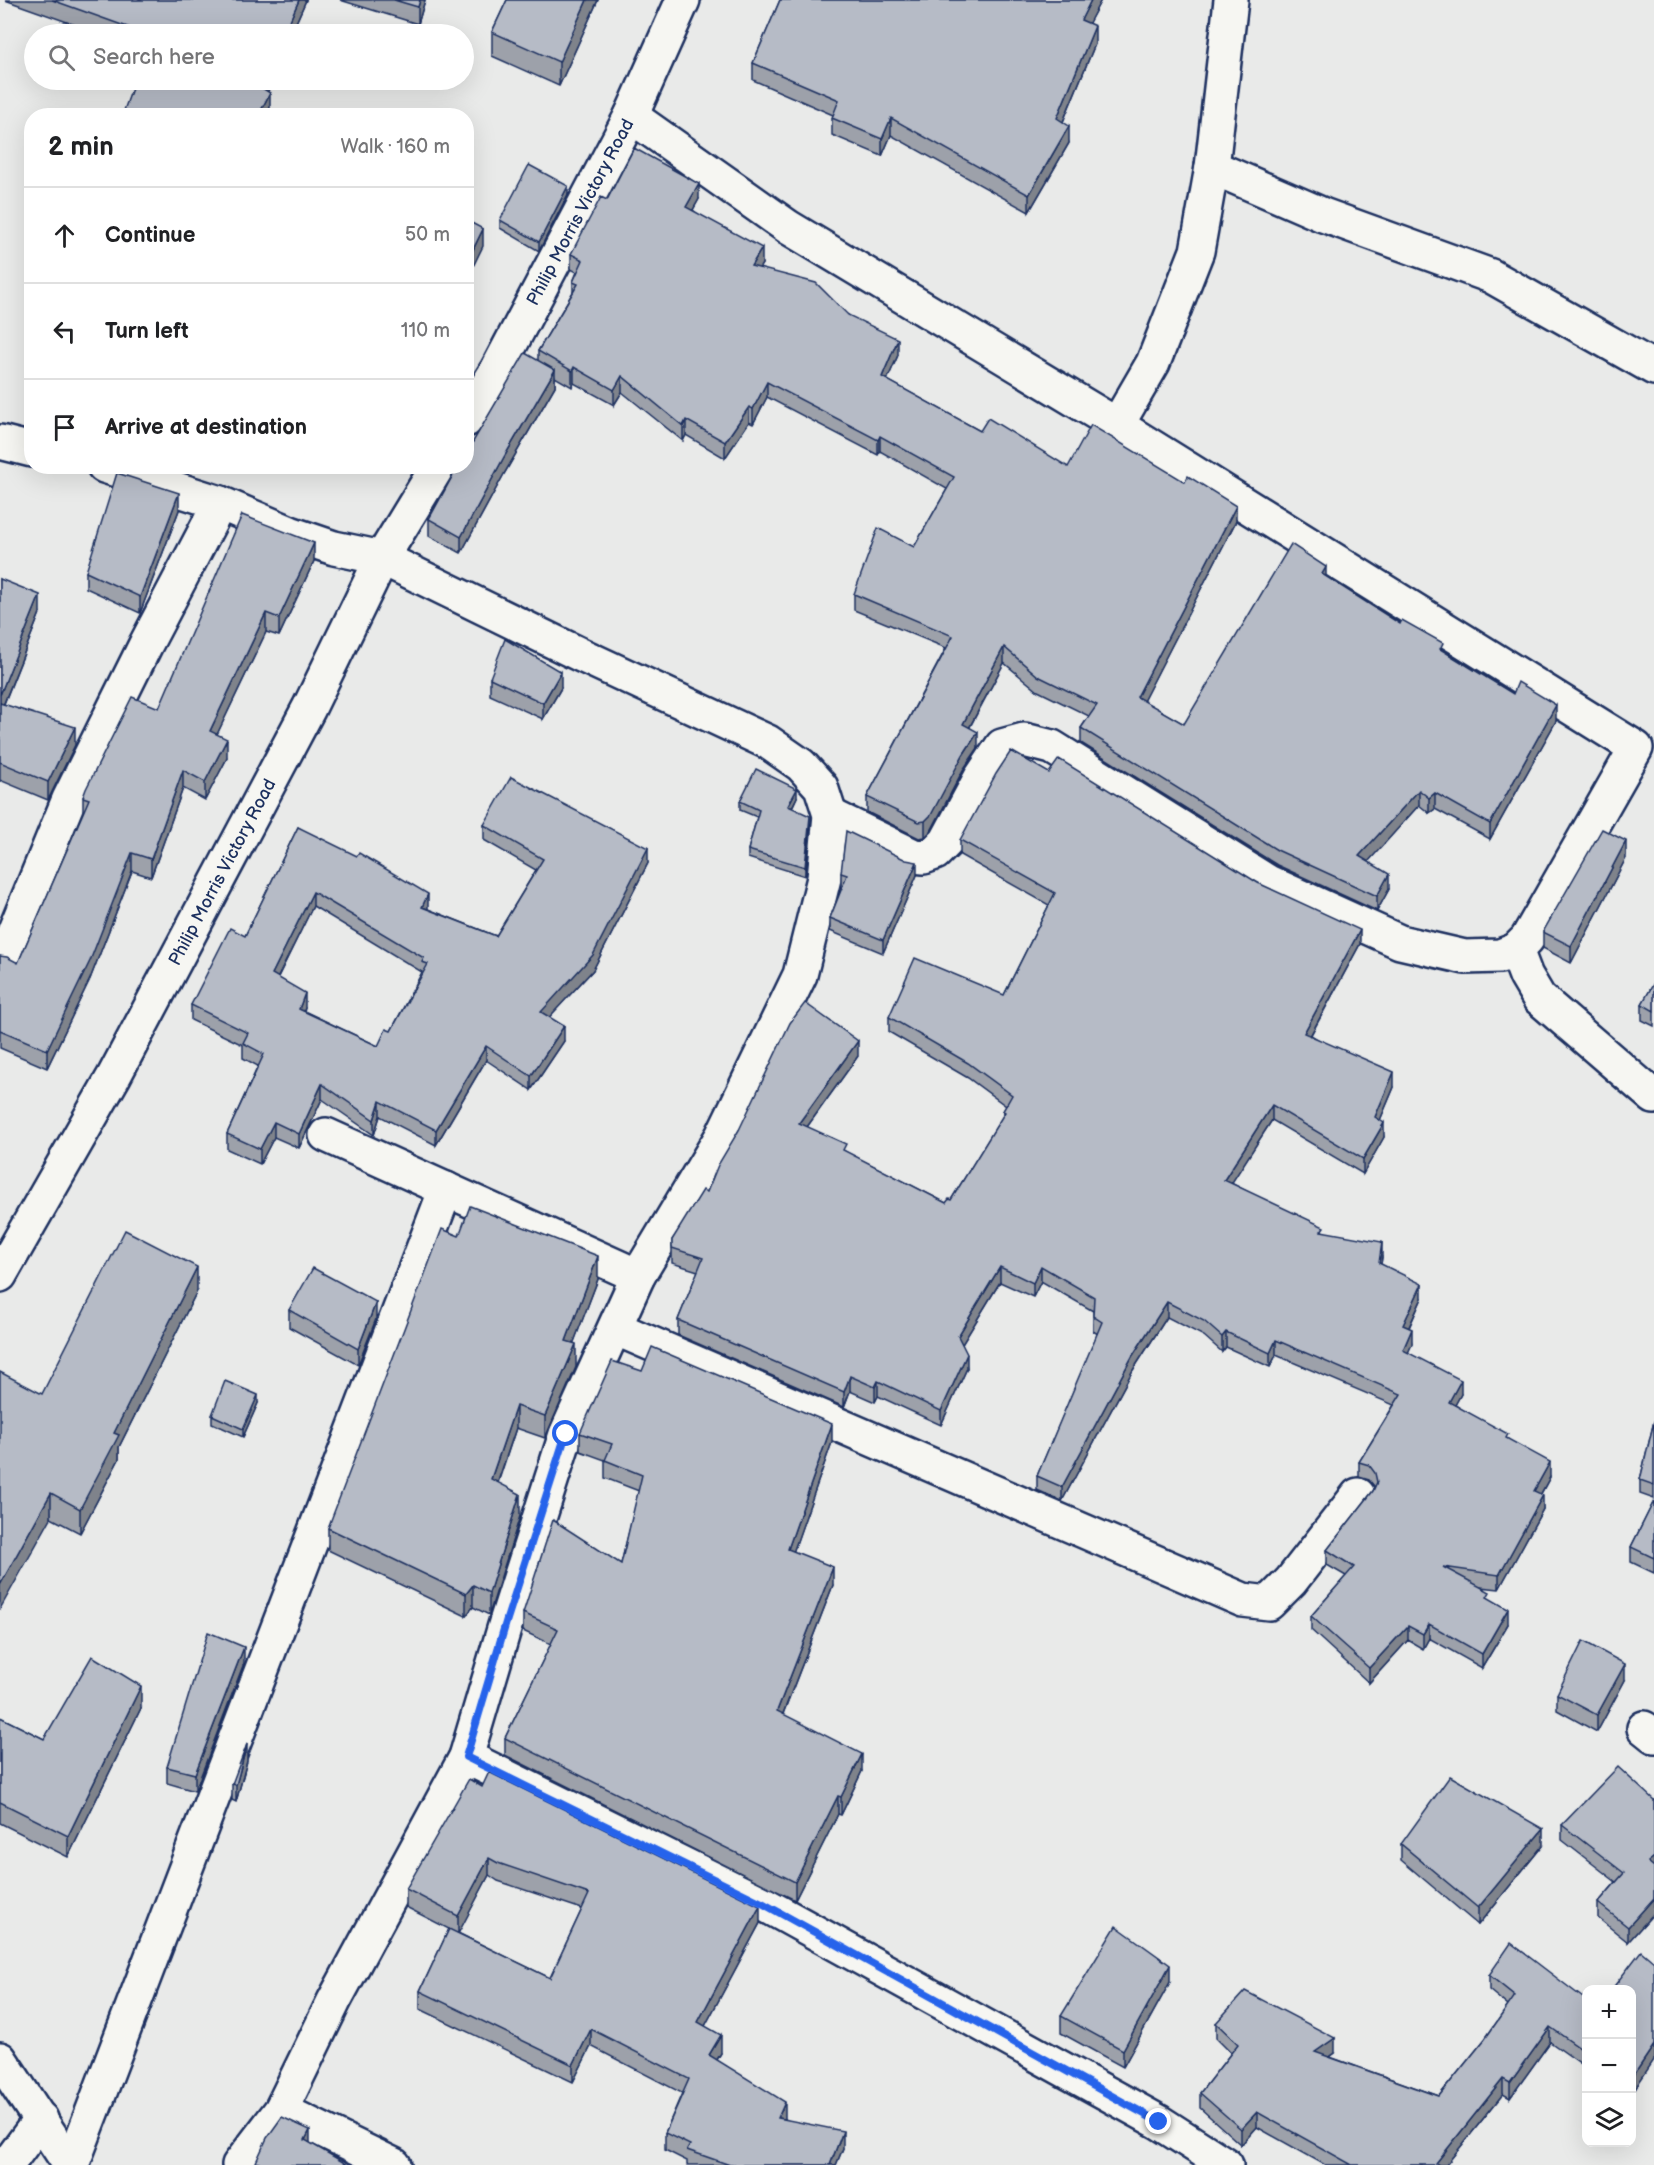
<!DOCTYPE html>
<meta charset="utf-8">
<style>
:root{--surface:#fff;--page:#f6f6f6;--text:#202124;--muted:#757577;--line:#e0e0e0}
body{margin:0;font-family:"Balsamiq Sans",sans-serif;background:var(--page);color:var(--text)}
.controls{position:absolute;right:18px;bottom:18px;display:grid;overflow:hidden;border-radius:12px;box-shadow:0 6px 24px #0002}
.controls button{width:54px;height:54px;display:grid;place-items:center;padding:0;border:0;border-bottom:2px solid var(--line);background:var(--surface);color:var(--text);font:30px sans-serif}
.stop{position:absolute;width:18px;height:18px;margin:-14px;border:4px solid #2563eb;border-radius:50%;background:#fff}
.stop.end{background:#2563eb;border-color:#fff;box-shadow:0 2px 6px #0008}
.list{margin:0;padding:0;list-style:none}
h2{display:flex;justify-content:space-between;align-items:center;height:78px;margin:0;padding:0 24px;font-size:26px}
h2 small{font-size:20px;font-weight:400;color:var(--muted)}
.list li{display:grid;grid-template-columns:39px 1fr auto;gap:18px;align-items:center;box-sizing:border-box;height:96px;padding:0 24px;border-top:2px solid var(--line)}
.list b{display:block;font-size:22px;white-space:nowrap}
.list em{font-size:20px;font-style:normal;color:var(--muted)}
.icon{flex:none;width:33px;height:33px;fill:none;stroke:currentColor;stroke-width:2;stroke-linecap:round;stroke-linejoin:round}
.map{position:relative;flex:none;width:1654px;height:2165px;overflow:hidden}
.search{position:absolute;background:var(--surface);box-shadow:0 6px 24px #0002;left:24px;top:24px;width:450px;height:66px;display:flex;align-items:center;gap:15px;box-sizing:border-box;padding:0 21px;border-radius:33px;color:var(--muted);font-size:22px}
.panel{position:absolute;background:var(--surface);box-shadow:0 6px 24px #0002;left:24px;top:108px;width:450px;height:366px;border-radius:24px}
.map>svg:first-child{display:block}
</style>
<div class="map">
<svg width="1654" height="2165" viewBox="0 0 1654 2165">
<rect width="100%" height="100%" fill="#e9eae9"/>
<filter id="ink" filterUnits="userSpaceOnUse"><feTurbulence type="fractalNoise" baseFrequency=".0167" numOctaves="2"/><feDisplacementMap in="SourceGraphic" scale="12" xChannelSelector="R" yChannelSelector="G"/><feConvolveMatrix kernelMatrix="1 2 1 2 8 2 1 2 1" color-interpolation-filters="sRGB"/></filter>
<g filter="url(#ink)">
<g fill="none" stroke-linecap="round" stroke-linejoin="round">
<defs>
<g id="street">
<path d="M631,116L788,227L1117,425L1636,748L1527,939L1516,950L1500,956L1465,957L1400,942L1268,882L1052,747L1024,740L1002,746L980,779L946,842L935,853L924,857L914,856L830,815"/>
<path d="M1212,167L1323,215L1491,276L1654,368"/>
<path d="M466,420L497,370L631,116L683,0"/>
<path d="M1117,425L1153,363L1197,251L1212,167L1231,0"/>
<path d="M0,442L32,450"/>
<path d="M104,466L220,503L290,533L334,548L382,558L579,654L768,742L801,765L821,787L830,815L824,878L800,975L722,1136L638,1276L566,1434L507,1619L466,1757L334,2001L281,2110L239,2165"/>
<path d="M1516,950L1526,976L1539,998L1654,1097"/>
<path d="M4,957L69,799L146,644L220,503"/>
<path d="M326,1135L638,1276"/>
<path d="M0,1275L114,1076L309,708L382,558L438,466"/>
<path d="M615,1328L1243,1600L1269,1603L1291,1581L1358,1495"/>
<path d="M1644,1728L1654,1736"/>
<path d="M466,1757L762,1903L1159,2122L1226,2165"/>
<path d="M0,2059L70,2165"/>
<path d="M281,2110L394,2165"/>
<path d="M7,2165L41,2119"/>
<path d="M72,2165L446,1189"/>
</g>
</defs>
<use href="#street" stroke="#1b2f5e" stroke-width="38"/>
<use href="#street" stroke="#f6f6f2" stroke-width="33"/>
</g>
<g fill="#9da1aa" stroke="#1b2f5e" stroke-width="1.5" fill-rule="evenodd">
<path d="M5,0H306L291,34H101Z"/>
<path d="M340,0H425L418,24Z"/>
<path d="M507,0H598L559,86L492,56V32Z"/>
<path d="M780,0H1101L1088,24L1095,44L1063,122L1069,143L1029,212L891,135L882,156L832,135V118L833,115L753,80V63Z"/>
<path d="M568,194L539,251L500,228V220Z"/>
<path d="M699,199L693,210L762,264L759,268L848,315L898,355L887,380L980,431L1068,467L1236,521L1143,701L1184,724L1326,576L1443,651L1556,721L1490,839L1435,809L1429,813L1419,805L1368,861L1389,889L1377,911L1277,865L1081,743V728L1089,716L1038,691L1004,663L970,727L978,748L963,770L931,831L925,837L919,838L867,812V797L946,648L854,610V594L914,547L947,489L880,451L878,455L767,397L753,424L749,422L725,458L686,435L683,441L622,392L614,405L574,383L572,387L555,377V386L504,474L461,553L429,536V519L467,452L538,360V351L573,292V282L577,272L571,269V254L607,200Z"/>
<path d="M179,510L140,613L86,588V572Z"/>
<path d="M314,561L279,636L266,632L217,734L227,758L205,800L183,788L151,877L132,871L90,979L47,1068L0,1048V956L18,963L83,813V797L159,708Z"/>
<path d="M0,579L40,613L4,704L75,745L48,800L0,780V782Z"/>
<path d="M490,678L561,688L543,719L490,695Z"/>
<path d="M1049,773L1258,883L1360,944L1311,1035L1394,1087L1380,1120L1384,1137L1363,1174L1272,1120L1231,1183L1324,1232L1382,1257L1381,1264L1422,1298L1409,1328L1412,1344L1408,1352L1461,1394L1455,1405L1508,1439L1550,1477L1541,1494L1543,1509L1499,1589L1480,1587L1508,1624L1482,1668L1429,1638L1423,1649L1408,1640L1369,1683L1311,1630V1616L1346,1576L1327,1565V1550L1373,1491L1375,1487L1369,1480L1359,1477V1462L1394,1405L1276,1355L1270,1367L1226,1347L1222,1352L1204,1336L1167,1317L1133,1370L1062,1501L1037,1490V1476L1098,1334L1093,1331V1311L1041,1281L1033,1297L1000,1282L962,1344L967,1368L941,1425L878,1396L875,1402L850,1391L844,1407L678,1335V1320L698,1271L672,1263V1240L707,1192L739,1130L858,1056L807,1127L846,1152L946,1203L951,1200L1003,1116V1111L1006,1106L968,1078L889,1032V1017L1004,995L1049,905L960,855V840Z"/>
<path d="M797,797L792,808L810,824L805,876L748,858V850L757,817L740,810V801Z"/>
<path d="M484,825L648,863L593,970L549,1017L564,1041L531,1090L486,1060L436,1145L380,1116L374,1135L322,1099L299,1148L274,1137L260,1164L227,1149V1134L258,1066L243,1058V1045L191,1020V1005L245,936L298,827L428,909L496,936L536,870L484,840ZM313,906L422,972L391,1031L378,1046L304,1011L305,1008L278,977Z"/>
<path d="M1626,858L1571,963L1543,948V932Z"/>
<path d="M841,873L917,875L883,953L830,931V918L842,887H841Z"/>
<path d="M1654,983V1026L1642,1020V1004Z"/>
<path d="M598,1279L573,1344L576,1367L545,1438L516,1428L498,1483L520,1516L489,1615L473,1607L466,1616L328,1550V1528Z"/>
<path d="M197,1291L119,1447V1459L80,1533L51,1518L42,1394Z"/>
<path d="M289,1310L376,1319L358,1365L289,1327Z"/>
<path d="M258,1403L243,1437L212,1423V1415Z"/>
<path d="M1654,1421V1499L1640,1494V1480Z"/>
<path d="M580,1433L832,1442L793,1552L833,1585L783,1714L862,1771L841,1815L838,1814L795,1900L505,1755V1738L551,1644L523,1631V1613L621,1564L639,1491L605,1478V1460L580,1451Z"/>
<path d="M1654,1501V1573L1631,1562V1547Z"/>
<path d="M244,1663L195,1791L167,1783V1767Z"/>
<path d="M1625,1680L1597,1732L1557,1710V1694Z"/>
<path d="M141,1708L68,1857L0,1823V1717L44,1739Z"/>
<path d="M247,1761L236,1802L232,1800V1784Z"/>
<path d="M482,1787L760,1923L705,2026L721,2053L717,2060L785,2119L843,2148L836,2165H687V2161L665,2150V2133L682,2093L591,2046L573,2082L420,2009V1991L449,1929L406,1907V1889ZM489,1875L498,1881L582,1909L550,1978L458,1933Z"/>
<path d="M1654,1800V1913L1628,1942L1598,1918V1903L1616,1882L1562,1840V1825Z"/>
<path d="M1401,1844L1543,1845L1478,1925L1401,1860Z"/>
<path d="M1489,1975L1587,2001V2068L1550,2042L1510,2098L1503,2094L1446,2165H1325L1257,2127L1241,2145L1200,2108V2093L1231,2053L1216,2038V2023L1335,2053L1330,2057L1439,2096L1485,2039L1508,2006L1489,1990Z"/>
<path d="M1170,1982L1123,2067L1061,2033V2016Z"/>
</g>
<g fill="#7f838b" stroke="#1b2f5e" stroke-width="1.5">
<path d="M299,0H306L291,34H284Z"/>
<path d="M420,0H425L418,24V7Z"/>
<path d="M587,0H598L559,86V62Z"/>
<path d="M1091,0H1101L1081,38V20Z"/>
<path d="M1095,26V44L1057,136V118Z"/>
<path d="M266,80H273L262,105V88Z"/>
<path d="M270,93V110L267,116H258Z"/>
<path d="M891,118V135L882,156V139Z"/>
<path d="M1069,126V143L1029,212V195Z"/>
<path d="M699,184V199L686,222V207Z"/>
<path d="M568,186V194L539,251V242Z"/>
<path d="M483,229V246L466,281V264Z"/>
<path d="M762,248V264L751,282V266Z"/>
<path d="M898,339V355L882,392V377Z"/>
<path d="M574,367V383L572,387V371Z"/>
<path d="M555,370V386L504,474L461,553V537L504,457Z"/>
<path d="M622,376V392L614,405V390Z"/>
<path d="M767,382V397L753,424V409Z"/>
<path d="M749,407V422L725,458V442Z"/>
<path d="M686,420V435L683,441V426Z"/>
<path d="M880,436V451L878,455V440Z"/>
<path d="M179,493V510L140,613V597Z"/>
<path d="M1236,506V521L1137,713V697Z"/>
<path d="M314,543V561L279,636V618Z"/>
<path d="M1326,567V583L1322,574Z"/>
<path d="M40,595V613L0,713V695Z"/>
<path d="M266,613V632L210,749V731Z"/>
<path d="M1004,647V663L963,739V724Z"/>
<path d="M561,672V688L543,719V703Z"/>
<path d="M1556,705V721L1490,839V824Z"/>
<path d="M75,727V745L48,800V782Z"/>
<path d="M978,732V748L963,770L931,831L925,837V821L963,755Z"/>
<path d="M227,739V758L205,800V782Z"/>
<path d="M183,770V788L151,877V859Z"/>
<path d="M797,789V797L788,815V806Z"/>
<path d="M1419,790V805L1359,872V856Z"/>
<path d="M1435,793V809L1429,813V798Z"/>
<path d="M810,816V824L805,876V867Z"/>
<path d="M1626,841V858L1571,963V946Z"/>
<path d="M648,848V863L593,970L541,1026V1012Z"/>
<path d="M132,853V871L90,979L47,1068V1050Z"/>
<path d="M917,862V875L883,953V940Z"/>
<path d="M1389,874V889L1377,911V896Z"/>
<path d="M313,892V906L272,989V974Z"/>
<path d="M428,894V909L422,907Z"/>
<path d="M1360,930V944L1304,1047V1033Z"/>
<path d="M305,993V1008L299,1024V1009Z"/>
<path d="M564,1026V1041L531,1090V1076Z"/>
<path d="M858,1041V1056L799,1138V1123Z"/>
<path d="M486,1046V1060L436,1145V1130Z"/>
<path d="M1394,1072V1087L1375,1132V1117Z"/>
<path d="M322,1084V1099L299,1148V1134Z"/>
<path d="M380,1101V1116L374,1135V1120Z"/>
<path d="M1272,1105V1120L1224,1195V1180Z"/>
<path d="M274,1122V1137L260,1164V1149Z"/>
<path d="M1384,1123V1137L1363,1174V1159Z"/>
<path d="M1382,1242V1257L1379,1278V1263Z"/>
<path d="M598,1256V1279L566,1363V1341Z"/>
<path d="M1041,1266V1281L1033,1297V1283Z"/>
<path d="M197,1267V1291L119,1447V1459L80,1533V1509L114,1433Z"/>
<path d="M1000,1267V1282L958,1351V1336Z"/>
<path d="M1422,1284V1298L1403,1340V1325Z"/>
<path d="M376,1302V1319L358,1365V1349Z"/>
<path d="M1167,1302V1317L1133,1370L1062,1501V1487L1133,1355Z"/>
<path d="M1412,1329V1344L1403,1364V1350Z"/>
<path d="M1226,1332V1347L1222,1352V1337Z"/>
<path d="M1276,1340V1355L1270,1367V1353Z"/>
<path d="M576,1344V1367L545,1438V1416Z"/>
<path d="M967,1354V1368L941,1425V1411Z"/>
<path d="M850,1376V1391L844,1407V1392Z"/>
<path d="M1461,1380V1394L1449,1416V1402Z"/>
<path d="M878,1381V1396L875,1402V1387Z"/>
<path d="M258,1395V1403L243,1437V1429Z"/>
<path d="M516,1406V1428L491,1502V1479Z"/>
<path d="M832,1424V1442L788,1567V1549Z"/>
<path d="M1550,1462V1477L1534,1506V1491Z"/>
<path d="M51,1493V1518L0,1609V1585Z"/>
<path d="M520,1494V1516L489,1615V1593Z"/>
<path d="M1543,1495V1509L1499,1589V1575Z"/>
<path d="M833,1567V1585L777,1729V1711Z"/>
<path d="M473,1585V1607L466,1616V1594Z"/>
<path d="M1508,1609V1624L1482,1668V1654Z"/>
<path d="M1429,1624V1638L1423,1649V1634Z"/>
<path d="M1408,1626V1640L1369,1683V1668Z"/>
<path d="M244,1647V1663L195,1791V1774Z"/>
<path d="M1625,1664V1680L1597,1732V1715Z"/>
<path d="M141,1686V1708L68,1857V1836Z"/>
<path d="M247,1744V1761L236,1802V1785Z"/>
<path d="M862,1754V1771L841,1815V1797Z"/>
<path d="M838,1796V1814L795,1900V1882Z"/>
<path d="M1543,1829V1845L1478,1925V1908Z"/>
<path d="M1654,1857V1872L1648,1862Z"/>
<path d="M489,1858V1875L458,1934V1916Z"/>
<path d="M1654,1898V1913L1628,1942V1927Z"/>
<path d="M760,1906V1923L698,2039V2022Z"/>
<path d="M1170,1965V1982L1123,2067V2050Z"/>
<path d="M1550,2027V2042L1510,2098V2083Z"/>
<path d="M591,2029V2046L573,2082V2065Z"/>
<path d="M721,2035V2053L709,2073V2055Z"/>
<path d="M1335,2038V2053L1315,2067V2052Z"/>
<path d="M1654,2045V2060L1632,2093V2078Z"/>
<path d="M1503,2079V2094L1446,2165H1436V2163Z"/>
<path d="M785,2102V2119L778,2118Z"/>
<path d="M1257,2112V2127L1241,2145V2129Z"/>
<path d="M310,2130V2152L305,2140Z"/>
<path d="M843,2131V2148L836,2165H830Z"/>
</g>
<g fill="#b6bbc6" stroke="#1b2f5e" stroke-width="1.5" fill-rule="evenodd">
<path d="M52,0H299L284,34H147Z"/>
<path d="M394,0H420L418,7Z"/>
<path d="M507,0H587L559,62L492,32Z"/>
<path d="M780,0H1091L1081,20L1095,26L1057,118L1069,126L1029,195L891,118L882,139L832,118L839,100L753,63Z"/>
<path d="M135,80H266L262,88L270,93L258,116H122Z"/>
<path d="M634,148L699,184L686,207L762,248L751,266L816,283L848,315L898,339L882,377L980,431L988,418L1068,467L1091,425L1185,482L1188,476L1236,506L1137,697L1184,724L1291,544L1326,567L1322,574L1400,624L1402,620L1443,643L1440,649L1513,694L1518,682L1556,705L1490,824L1435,793L1429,798L1419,790L1359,856L1389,874L1377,896L1277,850L1081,728L1097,705L1038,676L1004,647L963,724L978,732L963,755L931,815L925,821L919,822L867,797L953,636L854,594L878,528L914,547L954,477L880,436L878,440L767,382L753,409L749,407L725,442L686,420L683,426L622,376L614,390L574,367L572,371L538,351L578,284L573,282L583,260L571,254L601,197L607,200Z"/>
<path d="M529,165L568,186L539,242L500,220Z"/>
<path d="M466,220L483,229L466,264Z"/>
<path d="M525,353L555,370L504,457L461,537L429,519L458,466H466V452H467Z"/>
<path d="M117,473L179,493L140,597L86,572Z"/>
<path d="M242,515L314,543L279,618L266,613L210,731L227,739L205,782L183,770L151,859L132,853L90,961L47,1050L0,1030V956L7,957L18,963L89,799L83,797L86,789L132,697L159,708Z"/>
<path d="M0,579L40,595L0,695Z"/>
<path d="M505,639L561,672L543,703L490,678Z"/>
<path d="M0,703L75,727L48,782L0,762V763Z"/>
<path d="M1011,751L1049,773L1059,759L1258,883L1360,930L1304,1033L1394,1072L1375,1117L1384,1123L1363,1159L1272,1105L1224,1180L1324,1227L1321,1231L1382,1242L1379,1263L1422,1284L1403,1325L1412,1329L1403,1350L1461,1380L1449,1402L1508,1434L1506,1438L1550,1462L1534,1491L1543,1495L1499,1575L1443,1567L1490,1592L1487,1597L1508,1609L1482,1654L1429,1624L1423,1634L1408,1626L1369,1668L1311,1616L1354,1567L1327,1550L1373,1491L1377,1482L1375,1473L1369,1465L1359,1462L1401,1394L1276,1340L1270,1353L1226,1332L1222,1337L1204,1321L1167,1302L1133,1355L1062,1487L1037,1476L1102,1322L1093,1316L1094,1297L1041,1266L1033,1283L1000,1267L958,1336L967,1354L941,1411L878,1381L875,1387L850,1376L844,1392L678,1320L703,1258L672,1248V1240L703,1190L707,1192L718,1165L739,1130L790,1023L805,1003L858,1041L799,1123L846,1144L843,1150L946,1203L949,1199L951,1200L1005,1112L1003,1111L1012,1095L968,1063L889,1017L915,958L1004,995L1055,893L960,840L996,774Z"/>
<path d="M756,769L797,789L788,806L810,816L805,867L748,850L759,810L740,801Z"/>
<path d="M511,777L648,848L593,955L541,1012L564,1026L531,1076L486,1046L436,1130L380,1101L374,1120L322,1084L299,1134L274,1122L260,1149L227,1134L264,1054L243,1043L248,1033L191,1005L230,928L245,936L298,827L357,856L359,853L428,894L422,907L496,936L543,859L484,825ZM313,892L424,958L422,962L428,964L391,1031L386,1029L378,1046L299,1009L305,993L272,974Z"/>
<path d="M1602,829L1626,841L1571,946L1543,932Z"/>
<path d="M846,831L906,860L917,862L883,940L830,918L847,875L841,873Z"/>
<path d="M1654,983V1011L1642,1004Z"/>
<path d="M470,1206L598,1256L566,1341L576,1344L545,1416L516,1406L491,1479L520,1494L489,1593L473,1585L466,1594L328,1528L442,1229L459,1236Z"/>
<path d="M125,1230L197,1267L114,1433L119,1435L80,1509L51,1493L0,1585V1372L42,1394Z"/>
<path d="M313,1268L376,1302L358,1349L289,1310Z"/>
<path d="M652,1347L832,1424L788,1549L833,1567L777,1711L862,1754L841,1797L838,1796L795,1882L505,1738L558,1629L523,1613L553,1520L621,1564L642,1475L605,1460L612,1444L580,1433L612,1361L642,1371Z"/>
<path d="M225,1381L258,1395L243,1429L212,1415Z"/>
<path d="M1654,1421V1485L1640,1480Z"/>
<path d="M1654,1501V1558L1631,1547Z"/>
<path d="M208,1632L244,1647L195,1774L167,1767Z"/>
<path d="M1583,1641L1625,1664L1597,1715L1557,1694Z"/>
<path d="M92,1656L141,1686L68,1836L0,1802V1717L44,1739Z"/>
<path d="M247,1744L236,1785L232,1784Z"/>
<path d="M1618,1767L1654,1800V1857L1648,1862L1654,1867V1898L1628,1927L1598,1903L1624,1873L1562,1825Z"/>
<path d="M489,1772L760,1906L698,2022L721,2035L709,2055L785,2102L778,2118L843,2131L830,2165H730L687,2150L690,2145L665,2133L689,2079L591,2029L573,2065L420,1991L449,1929L550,1978L589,1894L498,1863L489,1858L458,1916L406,1889L469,1779L482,1787Z"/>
<path d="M1450,1776L1543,1829L1478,1908L1401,1844Z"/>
<path d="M1116,1926L1170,1965L1123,2050L1061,2016Z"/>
<path d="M1511,1943L1587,2001V2053L1550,2027L1510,2083L1503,2079L1436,2163L1439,2165H1352L1257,2112L1241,2129L1200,2093L1238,2044L1216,2023L1245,1991L1335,2038L1315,2052L1439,2096L1485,2039L1515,1996L1489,1975Z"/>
<path d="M1641,1951L1654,1962V2045L1632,2078V1989H1612Z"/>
<path d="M282,2117L310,2130L305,2140L348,2165H263L256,2162L267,2138Z"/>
</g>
</g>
<g fill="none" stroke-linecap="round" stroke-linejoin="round" filter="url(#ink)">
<path stroke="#2563eb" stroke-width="8" d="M566,1434L507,1619L466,1757L762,1903L1159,2122"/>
</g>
<g text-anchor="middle" stroke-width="5" stroke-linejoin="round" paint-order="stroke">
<g font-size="18" fill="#1b2f5e" stroke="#f6f6f2">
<text transform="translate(580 212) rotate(-62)" y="6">Philip Morris Victory Road</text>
<text transform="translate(222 872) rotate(-62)" y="6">Philip Morris Victory Road</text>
</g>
</g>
</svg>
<div class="controls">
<button>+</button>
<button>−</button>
<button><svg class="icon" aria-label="layers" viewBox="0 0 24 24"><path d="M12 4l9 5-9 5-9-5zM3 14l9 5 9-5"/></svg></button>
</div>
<div class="stop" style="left:566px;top:1434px"></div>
<div class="stop end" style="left:1159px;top:2122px"></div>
<div class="search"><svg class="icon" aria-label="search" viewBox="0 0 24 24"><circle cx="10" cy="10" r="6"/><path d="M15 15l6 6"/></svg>Search here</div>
<section class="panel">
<h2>2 min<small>Walk · 160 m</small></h2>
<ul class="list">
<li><svg class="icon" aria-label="ahead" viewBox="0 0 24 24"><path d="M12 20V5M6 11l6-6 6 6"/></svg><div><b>Continue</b></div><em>50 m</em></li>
<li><svg class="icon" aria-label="left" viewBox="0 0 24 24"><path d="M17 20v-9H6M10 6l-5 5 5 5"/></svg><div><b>Turn left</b></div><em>110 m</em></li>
<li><svg class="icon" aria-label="arrive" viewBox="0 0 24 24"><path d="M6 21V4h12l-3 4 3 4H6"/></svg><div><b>Arrive at destination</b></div></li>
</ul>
</section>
</div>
